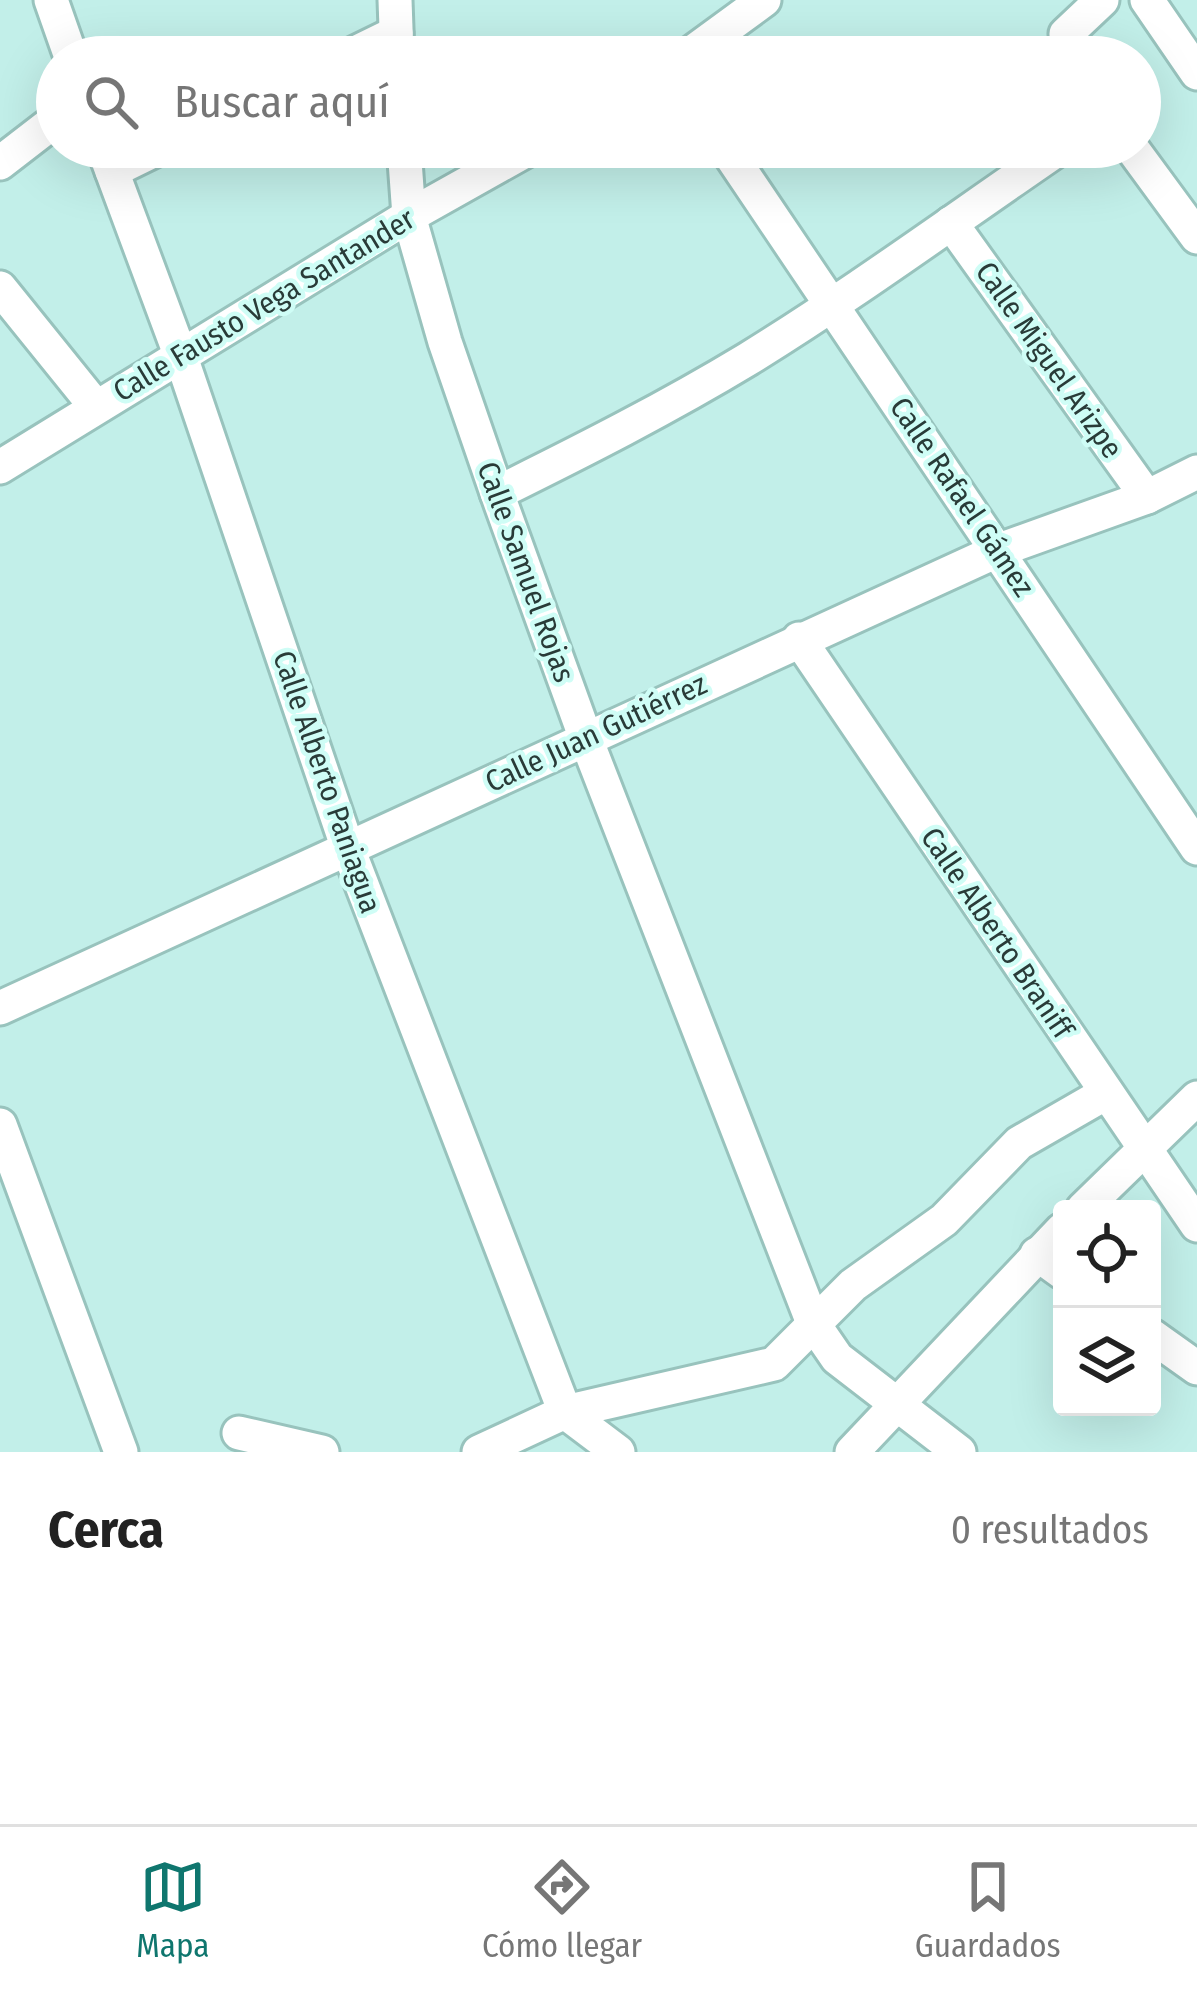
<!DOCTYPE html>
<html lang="es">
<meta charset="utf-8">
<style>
:root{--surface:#fff;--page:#f6f6f6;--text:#222;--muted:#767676;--line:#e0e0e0;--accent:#0f766e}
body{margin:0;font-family:"Fira Sans Condensed",sans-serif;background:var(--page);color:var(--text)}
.controls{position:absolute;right:36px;bottom:36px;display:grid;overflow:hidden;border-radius:12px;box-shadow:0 12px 48px #0002}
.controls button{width:108px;height:108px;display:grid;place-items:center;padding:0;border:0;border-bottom:3px solid var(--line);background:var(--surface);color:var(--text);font:60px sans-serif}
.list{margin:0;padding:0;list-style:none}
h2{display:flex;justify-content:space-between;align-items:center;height:156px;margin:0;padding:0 48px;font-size:51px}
h2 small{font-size:39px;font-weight:400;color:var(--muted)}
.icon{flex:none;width:66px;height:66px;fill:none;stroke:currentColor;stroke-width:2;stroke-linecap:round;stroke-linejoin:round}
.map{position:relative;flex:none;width:1197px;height:1452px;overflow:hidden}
.search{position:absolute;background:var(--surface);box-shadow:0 12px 48px #0002;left:36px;right:36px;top:36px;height:132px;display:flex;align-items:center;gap:30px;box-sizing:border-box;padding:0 42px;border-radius:66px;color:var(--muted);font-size:45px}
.sheet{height:372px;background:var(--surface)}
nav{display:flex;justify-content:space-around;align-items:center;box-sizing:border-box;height:168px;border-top:3px solid var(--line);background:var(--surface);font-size:33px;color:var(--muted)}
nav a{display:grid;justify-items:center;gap:6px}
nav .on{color:var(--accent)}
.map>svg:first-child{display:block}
</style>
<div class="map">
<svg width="1197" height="1452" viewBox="0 0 1197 1452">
<rect width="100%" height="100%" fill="#c2efe9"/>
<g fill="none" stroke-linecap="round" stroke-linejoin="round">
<defs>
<g id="minor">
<path d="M51,0L71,57"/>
<path d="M395,0L397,57"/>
<path d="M1147,0L1197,73"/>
<path d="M347,57L396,33"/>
<path d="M686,57L764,0"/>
<path d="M1069,57L1066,34L1102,0"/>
<path d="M103,147L180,354L347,846L565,1412"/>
<path d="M404,147L409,216L445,342L497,493L586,739L813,1323L837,1358L959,1452"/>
<path d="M725,147L1197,848"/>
<path d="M1131,147L1197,237"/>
<path d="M0,163L57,119"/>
<path d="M112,171L161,147"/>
<path d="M951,223L1147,497"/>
<path d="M0,288L96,407"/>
<path d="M0,467L409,216L532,147"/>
<path d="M497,493C582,451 667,408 748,359C855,293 957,218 1061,147"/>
<path d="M799,639L1197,1225"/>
<path d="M0,1008L999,550L1147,497L1197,472"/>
<path d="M0,1125L121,1452"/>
<path d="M1083,1209L1197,1098"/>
<path d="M1037,1254L1062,1272"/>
<path d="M1152,1336L1197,1368"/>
<path d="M565,1412L618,1452"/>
<path d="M239,1433L322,1452"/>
<path d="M479,1452L565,1412L774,1364L853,1285L944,1220L1019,1143L1106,1093"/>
<path d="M852,1452L1062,1230"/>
</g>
</defs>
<use href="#minor" stroke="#98c3bd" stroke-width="39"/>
<use href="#minor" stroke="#fff" stroke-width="33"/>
</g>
<g text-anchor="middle" stroke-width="9" stroke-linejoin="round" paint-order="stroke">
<g font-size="30" fill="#293b38" stroke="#cffdf6">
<text transform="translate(264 305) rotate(-31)" y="10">Calle Fausto Vega Santander</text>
<text transform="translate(1049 360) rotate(55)" y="10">Calle Miguel Arizpe</text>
<text transform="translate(962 497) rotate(56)" y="10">Calle Rafael Gámez</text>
<text transform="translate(526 572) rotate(70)" y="10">Calle Samuel Rojas</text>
<text transform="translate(596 733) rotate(-25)" y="10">Calle Juan Gutiérrez</text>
<text transform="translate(327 782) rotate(71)" y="10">Calle Alberto Paniagua</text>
<text transform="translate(997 933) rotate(56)" y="10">Calle Alberto Braniff</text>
</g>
</g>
</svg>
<div class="controls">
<button><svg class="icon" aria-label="locate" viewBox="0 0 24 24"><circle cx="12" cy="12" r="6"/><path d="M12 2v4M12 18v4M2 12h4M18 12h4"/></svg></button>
<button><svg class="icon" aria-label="layers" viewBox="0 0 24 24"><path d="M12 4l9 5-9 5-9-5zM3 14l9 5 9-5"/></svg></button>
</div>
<div class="search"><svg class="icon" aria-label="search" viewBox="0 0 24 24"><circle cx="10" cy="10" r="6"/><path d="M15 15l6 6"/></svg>Buscar aquí</div>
</div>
<section class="sheet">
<h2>Cerca<small>0 resultados</small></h2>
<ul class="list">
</ul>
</section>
<nav>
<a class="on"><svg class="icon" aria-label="map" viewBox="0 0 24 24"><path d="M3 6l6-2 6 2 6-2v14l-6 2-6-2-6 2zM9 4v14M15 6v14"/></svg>Mapa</a>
<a><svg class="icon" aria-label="directions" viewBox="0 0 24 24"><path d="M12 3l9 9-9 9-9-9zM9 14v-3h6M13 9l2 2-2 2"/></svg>Cómo llegar</a>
<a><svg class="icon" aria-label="saved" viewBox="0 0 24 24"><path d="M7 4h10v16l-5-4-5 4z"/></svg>Guardados</a>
</nav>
